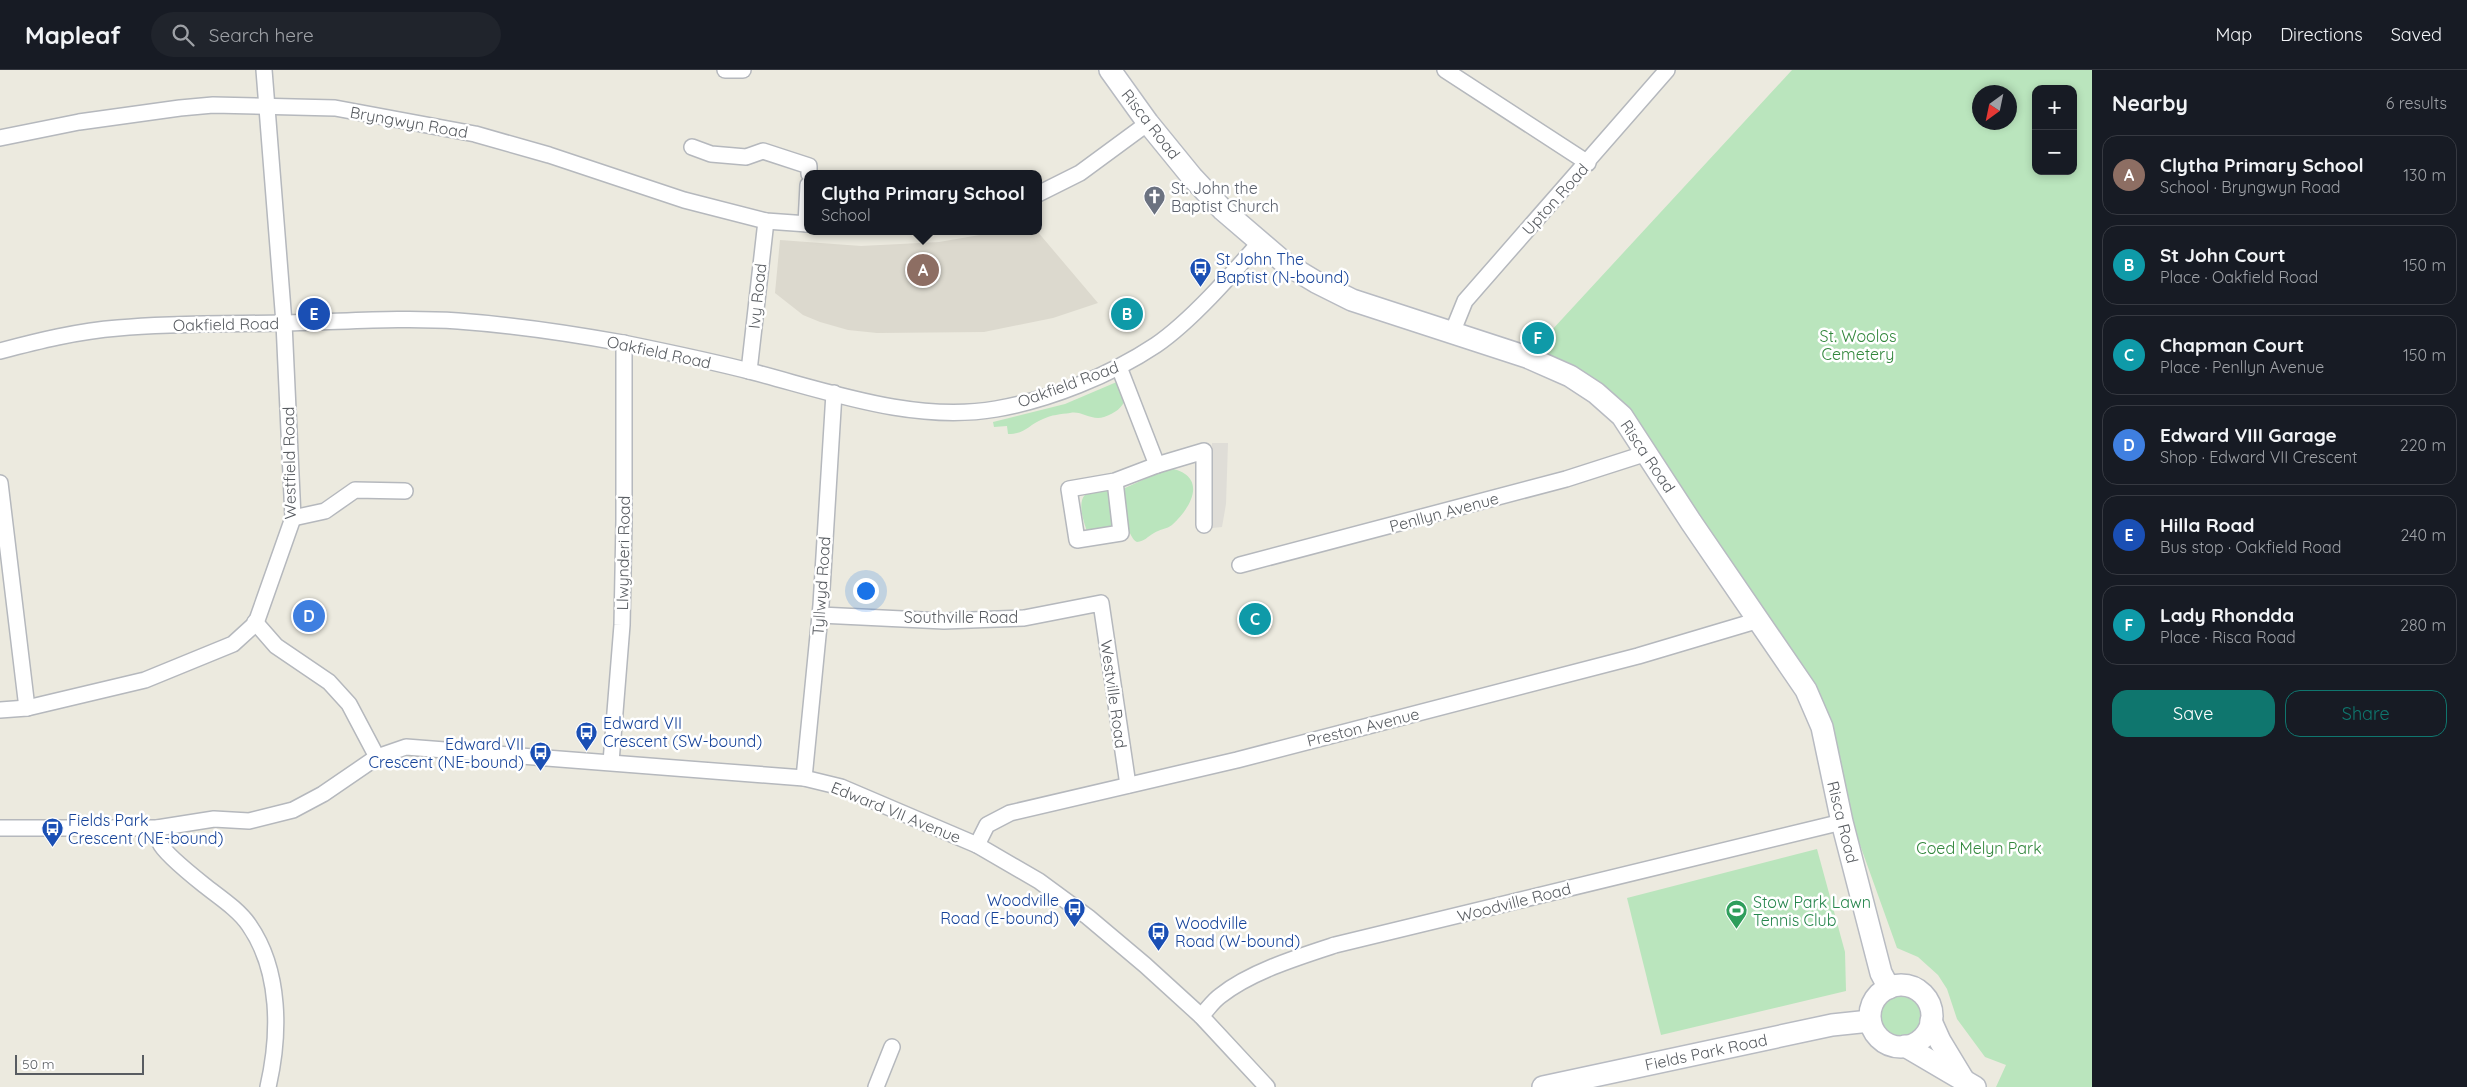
<!DOCTYPE html>
<meta charset="utf-8">
<style>
:root{--surface:#171b24;--page:#20242c;--text:#f1f3f6;--muted:#9ea1a6;--line:#363941;--accent:#0f766e}
body{margin:0;font-family:Quicksand,sans-serif;background:var(--page);color:var(--text)}
.controls{position:absolute;right:15px;top:15px;display:grid;overflow:hidden;border-radius:10px;box-shadow:0 2px 8px #0003}
.controls button{width:45px;height:45px;display:grid;place-items:center;padding:0;border:0;border-bottom:1px solid var(--line);background:var(--surface);color:var(--text);font:25px sans-serif}
.compass{position:absolute;left:1972px;top:15px;width:45px;height:45px;border-radius:50%;background:var(--surface);box-shadow:0 2px 8px #0003;rotate:213deg}
.scale{position:absolute;left:15px;bottom:12px;width:129px;box-sizing:border-box;padding-left:5px;border:2px solid #585c61;border-top:0;font-size:14px;line-height:18px;white-space:nowrap;color:#585c61;-webkit-text-stroke:4px #fff;paint-order:stroke}
.you{position:absolute;left:865px;top:520px;width:18px;height:18px;margin:-12px;border:4px solid #fff;border-radius:50%;background:#1a73e8;box-shadow:0 0 0 8px #1a73e833}
.badge{display:grid;place-items:center;width:32px;height:32px;border-radius:50%;background:var(--accent);color:#fff;font-size:16px;font-weight:700}
.pin{position:absolute;translate:-50% -50%;border:2px solid #fff;box-shadow:0 1px 5px #0006}
.popup{position:absolute;left:804px;top:100px;width:238px;height:65px;box-sizing:border-box;display:grid;place-content:center;border-radius:10px;background:var(--surface);filter:drop-shadow(0 1px 4px #0005);font-size:16px;white-space:nowrap;color:var(--muted)}
.popup b{font-size:19px;color:var(--text)}
.popup::after{content:'';position:absolute;left:50%;top:100%;margin-left:-10px;border:10px solid transparent;border-top-color:var(--surface)}
.list{margin:0;padding:0;list-style:none}
h2{display:flex;justify-content:space-between;align-items:center;height:65px;margin:0;padding:0 20px;font-size:21px}
h2 small{font-size:16px;font-weight:400;color:var(--muted)}
.list li{display:grid;grid-template-columns:32px 1fr auto;gap:15px;align-items:center;box-sizing:border-box;height:80px;margin:0 10px 10px;padding:0 10px;border:1px solid var(--line);border-radius:15px}
.list b{display:block;font-size:19px;white-space:nowrap}
.list p{margin:0;font-size:16px;white-space:nowrap;color:var(--muted)}
.list em{font-size:16px;font-style:normal;color:var(--muted)}
.actions{display:flex;gap:10px;padding:15px 20px}
.actions a{flex:1;padding:11px 0;border:1px solid var(--accent);border-radius:15px;text-align:center;font-size:18px;color:var(--accent)}
.actions .main{background:var(--accent);color:#fff}
.icon{flex:none;width:28px;height:28px;fill:none;stroke:currentColor;stroke-width:2;stroke-linecap:round;stroke-linejoin:round}
.map{position:relative;flex:none;width:2092px;height:1017px;overflow:hidden}
header{display:flex;align-items:center;gap:30px;box-sizing:border-box;height:70px;padding:0 25px;background:var(--surface);border-bottom:1px solid var(--line)}
header strong{font-size:24px}
nav{display:flex;gap:28px;margin-inline-start:auto;font-size:18px}
.search{width:350px;height:45px;background:var(--page);display:flex;align-items:center;gap:12px;box-sizing:border-box;padding:0 18px;border-radius:28px;color:var(--muted);font-size:19px}
main{display:flex}
aside{flex:1;background:var(--surface)}
.map>svg:first-child{display:block}
</style>
<header>
<strong>Mapleaf</strong>
<div class="search"><svg class="icon" aria-label="search" viewBox="0 0 24 24"><circle cx="10" cy="10" r="6"/><path d="M15 15l6 6"/></svg>Search here</div>
<nav><a>Map</a><a>Directions</a><a>Saved</a></nav>
</header>
<main>
<div class="map">
<svg width="2092" height="1017" viewBox="0 0 2092 1017">
<rect width="100%" height="100%" fill="#eceadf"/>
<path fill="#dfddd7" d="M1212,373H1228L1226,434L1222,457L1212,458L1213,454H1209Z"/>
<path fill="#dcd9ce" d="M1003,161H1037L1098,233L1053,248L984,262L877,263L848,260L820,252L803,245L775,223L780,170L861,176L939,172Z"/>
<g fill="#bae5bd" fill-rule="evenodd">
<path d="M1792,0H2092V1017H1996L2006,995L1985,987L1957,949L1947,919L1938,905L1918,887L1897,878L1859,772L1842,752L1819,650L1622,346L1527,287ZM2036,19H2073V101H2036ZM1980,22H2010V52H1980Z"/>
<path d="M1119,311L1126,327C1123,338 1115,343 1104,347C1091,351 1081,340 1070,343C1061,344 1051,345 1043,349C1028,355 1026,364 1008,364L1007,356L994,357L993,352L1065,334Z"/>
<path d="M1169,398C1207,405 1194,435 1172,455C1167,459 1160,459 1154,463C1147,467 1145,471 1137,472C1126,467 1122,430 1125,418Z"/>
<path d="M1105,419L1110,423L1113,458L1087,461C1084,453 1077,432 1085,425C1090,421 1100,421 1105,419Z"/>
<path d="M1817,779L1845,882L1846,921L1661,965L1627,828Z"/>
<circle cx="1900" cy="947" r="22"/>
</g>
<g fill="none" stroke-linecap="round" stroke-linejoin="round">
<defs>
<g id="street">
<path d="M725,0H743"/>
<path d="M1445,0L1588,93"/>
<path d="M0,68L79,52L180,38L213,35L335,38L475,64L549,85L684,130L766,151L808,154"/>
<path d="M692,77L711,84L746,87L763,81L809,96V104"/>
<path d="M1038,124L1080,103L1148,53"/>
<path d="M806,154L808,115"/>
<path d="M1452,263L1465,231L1667,0"/>
<path d="M0,281C38,271 78,261 118,258C173,253 229,254 284,253C342,252 400,247 458,251C513,255 568,263 623,273C667,282 711,291 753,302C830,322 915,353 996,339C1049,330 1111,305 1156,275C1191,251 1232,204 1260,172"/>
<path d="M749,301L766,151"/>
<path d="M1157,395L1204,381V455"/>
<path d="M1115,411L1121,463L1077,470L1069,419L1115,411L1157,395L1119,297"/>
<path d="M0,413L27,638"/>
<path d="M293,448L325,441L355,420L405,421"/>
<path d="M1240,495L1566,409L1647,383"/>
<path d="M820,545L944,551L1024,548L1101,533L1128,715"/>
<path d="M255,552L276,576L329,612L349,634L377,687"/>
<path d="M0,640L27,638L145,610L233,574L256,553L293,448L284,253L264,0"/>
<path d="M611,692L622,555L624,451V273"/>
<path d="M804,708L821,535L834,323"/>
<path d="M0,758H157L214,749L249,751L293,740L323,724L377,687L406,677L804,708L841,717L977,775L1039,811L1088,847L1145,895L1201,946L1267,1017"/>
<path d="M157,758C158,763 158,769 160,773C164,783 194,807 204,815C219,827 238,839 249,855C281,901 280,965 268,1017"/>
<path d="M977,775L987,755L1010,743L1237,690L1638,586L1759,550"/>
<path d="M1201,946C1207,940 1213,931 1220,926C1250,902 1298,887 1335,875L1842,752"/>
<path d="M876,1017L892,977"/>
</g>
<g id="secondary">
<path d="M1110,0L1148,53L1192,107L1223,140L1286,194L1316,212L1352,230L1527,287L1570,306L1596,323L1622,346L1691,452L1806,620L1822,657L1842,752L1881,903L1889,918"/>
<circle cx="1901" cy="946" r="31"/>
<path d="M1931,951L1940,971L1963,1009"/>
<path d="M1905,976L1975,1017"/>
<path d="M1543,1017L1832,955L1870,951"/>
</g>
</defs>
<use href="#street" stroke="#b5b8bd" stroke-width="18"/>
<use href="#secondary" stroke="#b8bbc2" stroke-width="24"/>
<use href="#street" stroke="#fff" stroke-width="15"/>
<use href="#secondary" stroke="#fff" stroke-width="21"/>
</g>
<defs>
<symbol id="church-pin" viewBox="-11 -11 22 30"><path d="M0 17L-7.5 6A9.5 9.5 0 1 1 7.5 6Z" fill="#6b7280" stroke="#fff"/><path d="M-1.2-6h2.4v3.5h3.3v2.4h-3.3V6h-2.4V-.1h-3.3v-2.4h3.3Z" fill="#fff"/></symbol>
<symbol id="bus-pin" viewBox="-11 -11 22 30"><path d="M0 17L-7.5 6A9.5 9.5 0 1 1 7.5 6Z" fill="#1a4fb4" stroke="#fff"/><path d="M-5-6H5V4H4V6H2V4H-2V6H-4V4H-5ZM-3.5-4V0h7V-4ZM-3.5 1.2v1.5H-2V1.2ZM2 1.2v1.5H3.5V1.2Z" fill="#fff"/></symbol>
<symbol id="stadium-pin" viewBox="-11 -11 22 30"><path d="M0 17L-7.5 6A9.5 9.5 0 1 1 7.5 6Z" fill="#2e9e5b" stroke="#fff"/><path d="M0-5a6.5 5 0 1 0 0 10a6.5 5 0 1 0 0-10ZM-3.5-1.8h7v3.6h-7Z" fill="#fff"/></symbol>
</defs>
<g fill-rule="evenodd">
<use href="#church-pin" x="1142" y="114" width="25" height="34"/>
<use href="#bus-pin" x="1188" y="186" width="25" height="34"/>
<use href="#bus-pin" x="574" y="650" width="25" height="34"/>
<use href="#bus-pin" x="528" y="670" width="25" height="34"/>
<use href="#bus-pin" x="40" y="746" width="25" height="34"/>
<use href="#bus-pin" x="1062" y="826" width="25" height="34"/>
<use href="#stadium-pin" x="1724" y="828" width="25" height="34"/>
<use href="#bus-pin" x="1146" y="850" width="25" height="34"/>
</g>
<g text-anchor="middle" stroke-width="5" stroke-linejoin="round" paint-order="stroke">
<g font-size="16" fill="#585c61" stroke="#fff">
<text transform="translate(409 52) rotate(10)" y="6">Bryngwyn Road</text>
<text transform="translate(1151 54) rotate(52)" y="6">Risca Road</text>
<text transform="translate(1555 129) rotate(-48)" y="6">Upton Road</text>
<text transform="translate(757 226) rotate(-84)" y="6">Ivy Road</text>
<text transform="translate(226 254) rotate(-1)" y="6">Oakfield Road</text>
<text transform="translate(659 282) rotate(12)" y="6">Oakfield Road</text>
<text transform="translate(1068 314) rotate(-20)" y="6">Oakfield Road</text>
<text transform="translate(1648 386) rotate(56)" y="6">Risca Road</text>
<text transform="translate(289 393) rotate(-91)" y="6">Westfield Road</text>
<text transform="translate(1444 442) rotate(-15)" y="6">Penllyn Avenue</text>
<text transform="translate(623 483) rotate(-89)" y="6">Llwynderi Road</text>
<text transform="translate(821 516) rotate(-86)" y="6">Tyllwyd Road</text>
<text x="961" y="553">Southville Road</text>
<text transform="translate(1114 624) rotate(82)" y="6">Westville Road</text>
<text transform="translate(1363 657) rotate(-14)" y="6">Preston Avenue</text>
<text transform="translate(896 742) rotate(22)" y="6">Edward VII Avenue</text>
<text transform="translate(1843 752) rotate(76)" y="6">Risca Road</text>
<text transform="translate(1514 832) rotate(-14)" y="6">Woodville Road</text>
<text transform="translate(1706 982) rotate(-12)" y="6">Fields Park Road</text>
</g>
<g font-size="16" fill="#5b616d" stroke="#fff" text-anchor="start">
<text x="1171" y="124">St. John the<tspan x="1171" dy="18">Baptist Church</tspan></text>
</g>
<g font-size="16" fill="#164399" stroke="#fff" text-anchor="start">
<text x="1216" y="195">St John The<tspan x="1216" dy="18">Baptist (N-bound)</tspan></text>
<text x="603" y="659">Edward VII<tspan x="603" dy="18">Crescent (SW-bound)</tspan></text>
<text x="524" y="680" text-anchor="end">Edward VII<tspan x="524" dy="18">Crescent (NE-bound)</tspan></text>
<text x="68" y="756">Fields Park<tspan x="68" dy="18">Crescent (NE-bound)</tspan></text>
<text x="1059" y="836" text-anchor="end">Woodville<tspan x="1059" dy="18">Road (E-bound)</tspan></text>
<text x="1175" y="859">Woodville<tspan x="1175" dy="18">Road (W-bound)</tspan></text>
</g>
<g font-size="16" fill="#32873c" stroke="#fff">
<text x="1858" y="272">St. Woolos<tspan x="1858" dy="18">Cemetery</tspan></text>
<text x="1979" y="784">Coed Melyn Park</text>
</g>
<g font-size="16" fill="#27864d" stroke="#fff" text-anchor="start">
<text x="1753" y="838">Stow Park Lawn<tspan x="1753" dy="18">Tennis Club</tspan></text>
</g>
</g>
</svg>
<div class="controls">
<button>+</button>
<button>−</button>
</div>
<svg class="compass" viewBox="-18 -18 36 36"><path d="M0-13l5 13h-10z" fill="#e53935"/><path d="M0 13l5-13h-10z" fill="#9ea1a6"/></svg>
<div class="scale">50 m</div>
<div class="you"></div>
<div class="pin badge" style="left:923px;top:200px;background:#8d6e63">A</div>
<div class="popup"><b>Clytha Primary School</b>School</div>
<div class="pin badge" style="left:1127px;top:244px;background:#0f9aa8">B</div>
<div class="pin badge" style="left:1255px;top:549px;background:#0f9aa8">C</div>
<div class="pin badge" style="left:309px;top:546px;background:#3f7fe0">D</div>
<div class="pin badge" style="left:314px;top:244px;background:#1a4fb4">E</div>
<div class="pin badge" style="left:1538px;top:268px;background:#0f9aa8">F</div>
</div>
<aside>
<h2>Nearby<small>6 results</small></h2>
<ul class="list">
<li><span class="badge" style="background:#8d6e63">A</span><div><b>Clytha Primary School</b><p>School · Bryngwyn Road</p></div><em>130 m</em></li>
<li><span class="badge" style="background:#0f9aa8">B</span><div><b>St John Court</b><p>Place · Oakfield Road</p></div><em>150 m</em></li>
<li><span class="badge" style="background:#0f9aa8">C</span><div><b>Chapman Court</b><p>Place · Penllyn Avenue</p></div><em>150 m</em></li>
<li><span class="badge" style="background:#3f7fe0">D</span><div><b>Edward VIII Garage</b><p>Shop · Edward VII Crescent</p></div><em>220 m</em></li>
<li><span class="badge" style="background:#1a4fb4">E</span><div><b>Hilla Road</b><p>Bus stop · Oakfield Road</p></div><em>240 m</em></li>
<li><span class="badge" style="background:#0f9aa8">F</span><div><b>Lady Rhondda</b><p>Place · Risca Road</p></div><em>280 m</em></li>
</ul>
<div class="actions"><a class="main">Save</a><a>Share</a></div>
</aside>
</main>
